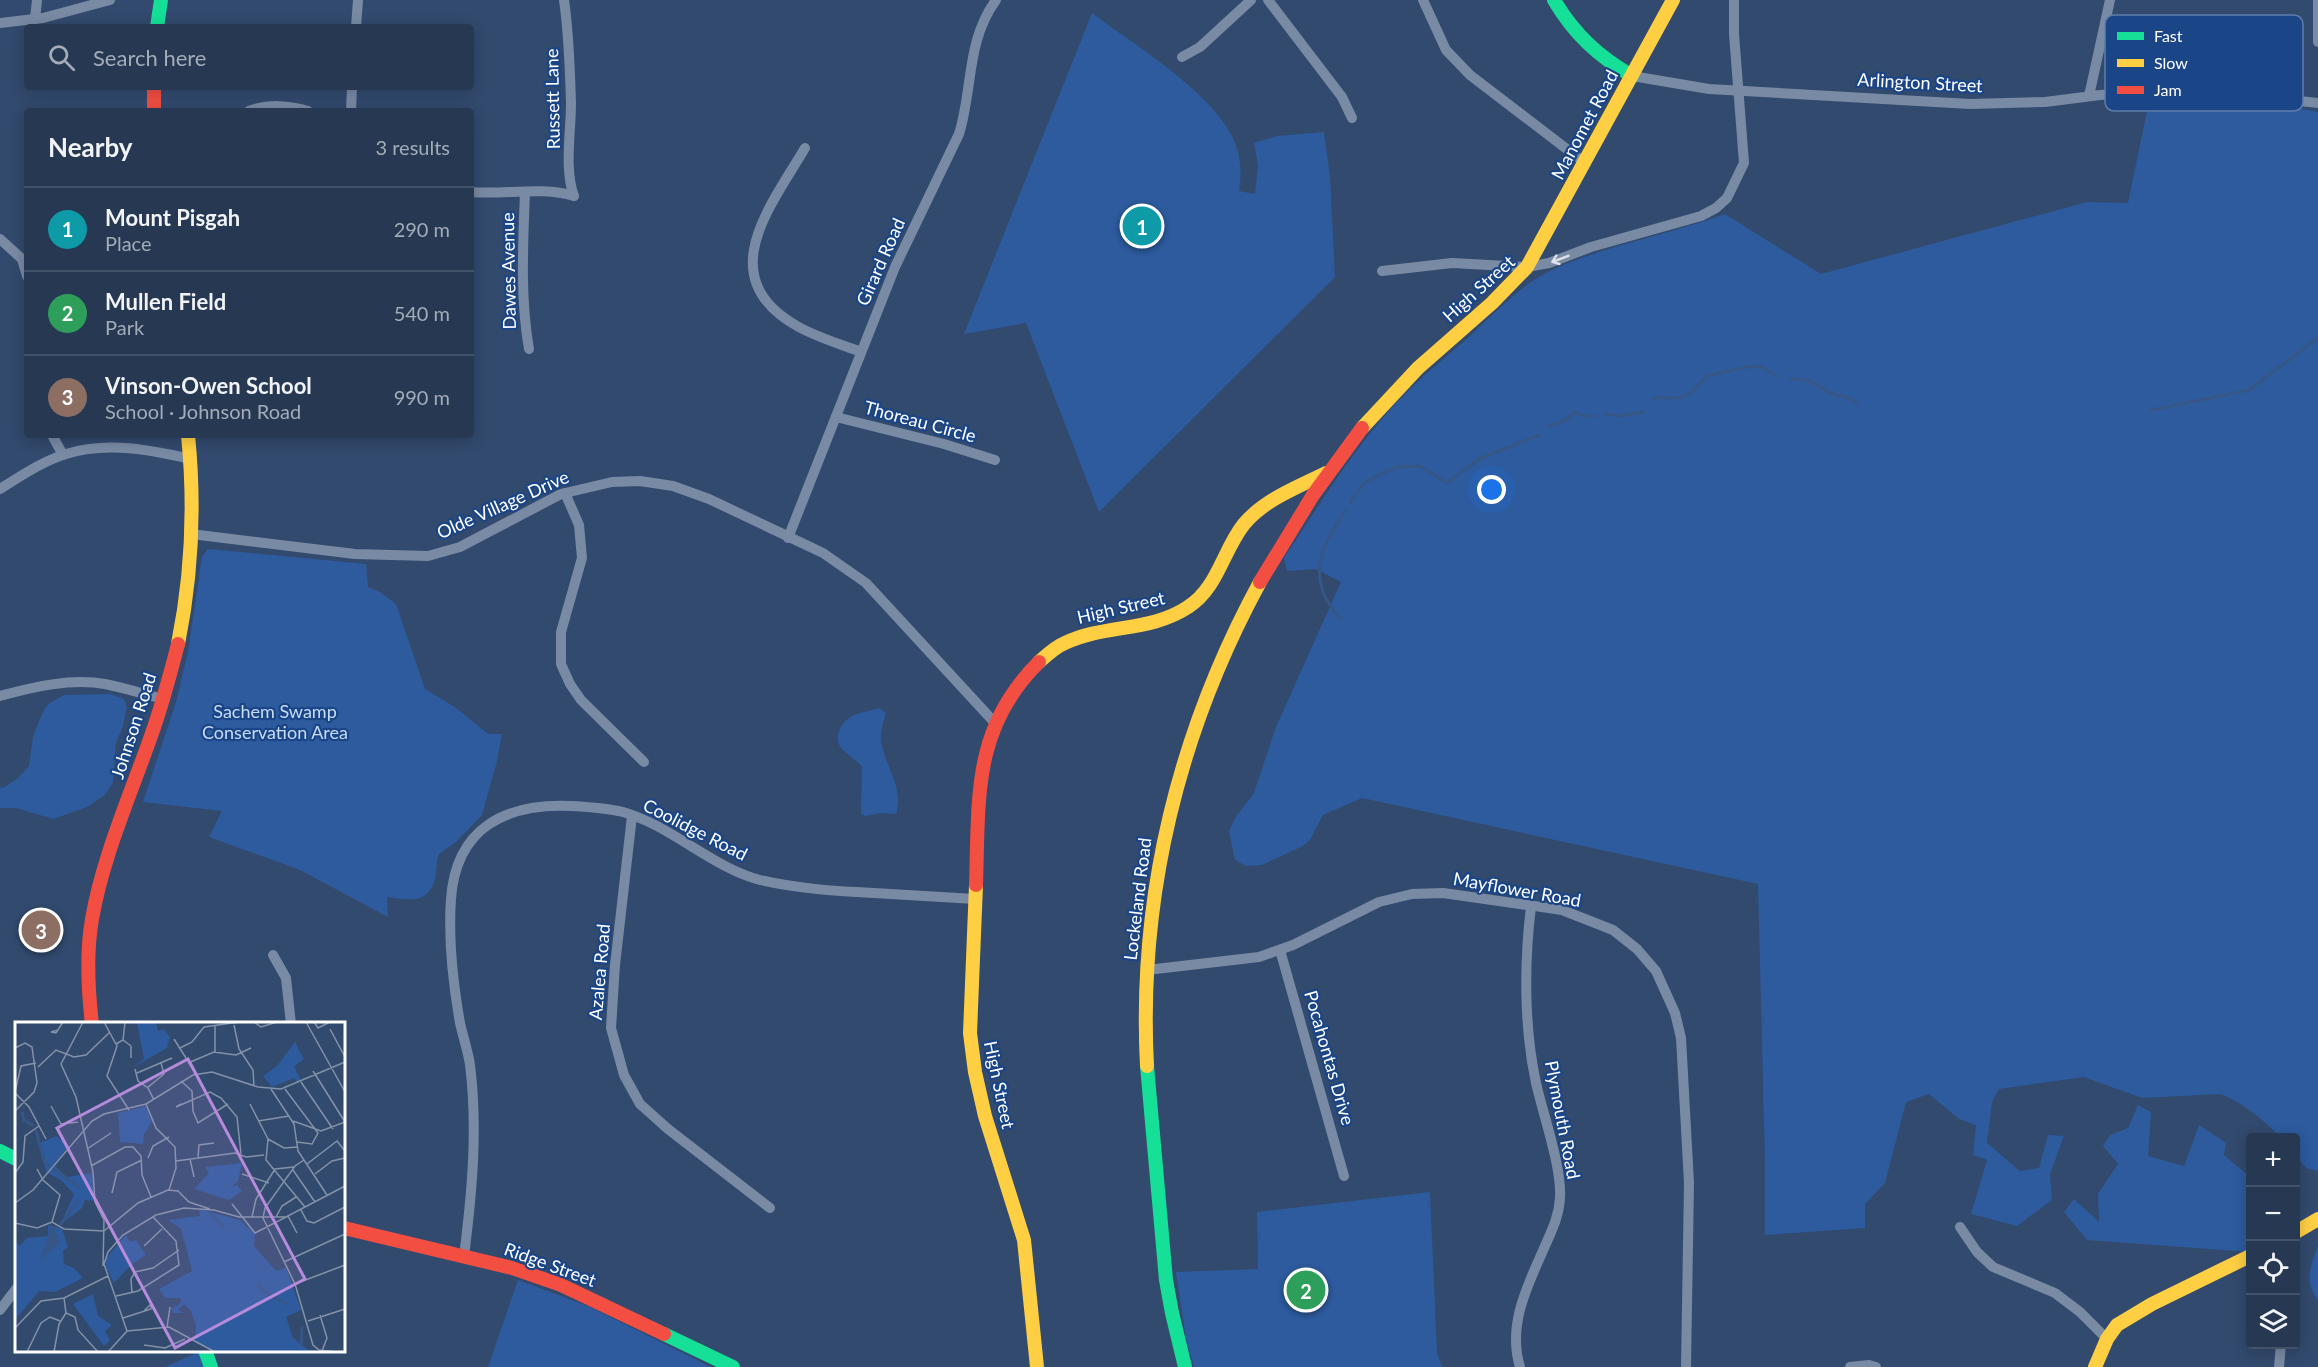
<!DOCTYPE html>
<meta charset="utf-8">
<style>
:root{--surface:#263852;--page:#32435c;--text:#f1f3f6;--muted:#a4acb8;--line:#425269;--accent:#b7c0cc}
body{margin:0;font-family:Lato,sans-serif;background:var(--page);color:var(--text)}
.controls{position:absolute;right:18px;bottom:18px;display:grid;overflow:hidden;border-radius:6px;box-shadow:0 3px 15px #0003}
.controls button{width:54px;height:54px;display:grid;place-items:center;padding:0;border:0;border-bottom:2px solid var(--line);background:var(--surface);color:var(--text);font:30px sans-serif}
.you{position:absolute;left:1492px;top:490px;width:21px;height:21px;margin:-15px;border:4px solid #fff;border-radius:50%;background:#1a73e8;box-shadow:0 0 0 9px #1a73e833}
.badge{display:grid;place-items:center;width:39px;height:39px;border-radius:50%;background:var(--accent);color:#fff;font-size:20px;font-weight:700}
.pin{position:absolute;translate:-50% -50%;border:3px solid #fff;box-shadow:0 2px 6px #0006}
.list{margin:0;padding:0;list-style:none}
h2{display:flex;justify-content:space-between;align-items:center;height:78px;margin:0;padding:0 24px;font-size:26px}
h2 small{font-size:20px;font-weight:400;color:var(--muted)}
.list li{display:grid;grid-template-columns:39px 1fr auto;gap:18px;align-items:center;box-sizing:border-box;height:84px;padding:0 24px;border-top:2px solid var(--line)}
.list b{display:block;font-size:22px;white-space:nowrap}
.list p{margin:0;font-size:20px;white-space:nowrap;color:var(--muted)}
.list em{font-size:20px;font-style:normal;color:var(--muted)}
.icon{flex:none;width:33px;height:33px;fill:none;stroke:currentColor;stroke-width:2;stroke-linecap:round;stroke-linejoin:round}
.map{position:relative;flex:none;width:2318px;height:1367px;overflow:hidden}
.search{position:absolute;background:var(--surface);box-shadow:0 3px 15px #0003;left:24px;top:24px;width:450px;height:66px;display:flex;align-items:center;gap:15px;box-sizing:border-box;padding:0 21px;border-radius:6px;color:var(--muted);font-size:22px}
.panel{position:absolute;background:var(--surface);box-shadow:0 3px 15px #0003;left:24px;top:108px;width:450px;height:330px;border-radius:6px}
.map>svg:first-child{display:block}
</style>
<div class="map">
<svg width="2318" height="1367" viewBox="0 0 2318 1367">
<rect width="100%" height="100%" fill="#324a6e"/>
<g fill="#2d5b9e">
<path d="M1092,13C1134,45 1210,90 1233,138C1241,155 1242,173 1239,191L1255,194L1258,165L1254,143L1277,136L1324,132L1330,176L1335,277L1099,512L1026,323L964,334Z"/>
<path d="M2176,103L2302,109L2318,112V1171L2306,1168L2296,1155V1138L2280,1137C2268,1123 2237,1098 2219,1094L2142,1098L2084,1077L1999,1089L1992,1102L1987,1143L2020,1171L2039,1168L2048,1135L2064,1136L2050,1174L2052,1200L2017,1226L1971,1214L1987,1160L1973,1155L1976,1125L1959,1119L1929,1094L1906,1102L1885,1183L1865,1204V1228L1765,1235V1163L1758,884L1362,798L1323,815L1310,840L1303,846L1262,865L1246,866L1235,860L1229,831L1235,818L1254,793L1276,727L1341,582L1316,569L1287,571L1284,558C1322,501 1359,439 1409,390C1428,371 1450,354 1470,336C1496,312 1520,285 1552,270C1607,245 1668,235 1725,214L1821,274L2087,202L2128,203L2148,106Z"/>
<path d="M208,549L366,564L368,587L380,592L396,604L425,689L455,707L488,734H502L497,761L482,815L457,841L439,854C436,862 437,870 435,879C428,906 407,899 387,897L388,917L300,870L209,837L222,811L143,802L176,702L188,652L202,557Z"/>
<path d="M110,694L124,699L127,707L123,726L116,743L113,782L105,795L87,807L53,819L16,808H0V787L3,788L18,778L29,766L33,737L41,716L48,704L64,695Z"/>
<path d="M879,708L886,713C883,723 879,735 882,746C887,769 904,789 896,814L881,813L866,816L861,814L862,767C856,759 847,755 841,748C833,737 841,722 852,716C860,712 871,711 879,708Z"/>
<path d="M2138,1105L2151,1112L2148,1156L2184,1166L2199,1125L2226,1143L2224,1155L2250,1177V1252L2087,1240L2064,1212L2074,1199L2099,1222L2098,1194L2118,1164L2103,1146L2110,1135L2128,1128Z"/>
<path d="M1430,1192L1437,1353L1442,1367H1194L1186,1339L1176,1272L1258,1269L1257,1212Z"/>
<path d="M2318,1245V1300C2303,1281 2311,1267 2318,1245Z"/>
<path d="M518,1280L590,1307L711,1367H488Z"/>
<path d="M203,1350L211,1367H165Z"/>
</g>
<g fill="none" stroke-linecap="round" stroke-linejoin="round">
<g stroke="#365685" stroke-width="3">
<path d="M1791,379C1820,378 1815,389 1836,395C1845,397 1849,397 1857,403"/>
<path d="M1652,400C1657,396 1659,397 1666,398C1689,399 1693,393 1706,376L1752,366L1761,367L1777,376"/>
<path d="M2151,410L2249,390L2318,338"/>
<path d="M1606,414L1620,416L1644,412"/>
<path d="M1549,426L1566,420L1574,412L1584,416H1595"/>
<path d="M1351,502L1364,483L1396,467L1420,466L1447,483L1479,459L1539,435"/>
<path d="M1340,619C1335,611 1328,603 1324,595C1311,562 1328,538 1345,511"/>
</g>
<g stroke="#798aa4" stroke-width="10">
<path d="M564,0C569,34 570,69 571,103C571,132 564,170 574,196"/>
<path d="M1268,0L1342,97L1352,118"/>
<path d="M1423,0L1446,50L1470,75L1585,163"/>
<path d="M2318,0V42"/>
<path d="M35,19L37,0"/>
<path d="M0,23L43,18L110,0"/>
<path d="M356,27L358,0"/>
<path d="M1182,57L1200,47L1251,0"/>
<path d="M1632,76L1709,89L1970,104L2045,102L2100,95L2170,91L2217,92L2318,103"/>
<path d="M2089,96L2110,0"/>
<path d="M249,111C267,104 290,105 308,111"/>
<path d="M351,111L352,87"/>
<path d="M805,148C771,206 711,277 797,326C816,337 840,344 861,352"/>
<path d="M471,192C505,195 541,186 574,196"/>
<path d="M525,192C523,245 520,297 529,349"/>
<path d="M0,239L22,259L27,276"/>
<path d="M1382,271L1452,263L1527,267L1549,263L1591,247L1701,216L1716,208L1727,198L1744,163L1734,34V0"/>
<path d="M836,417L944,444L995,460"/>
<path d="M52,435L63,455"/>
<path d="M0,489C21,476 43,461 66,454C107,441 151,450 191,459"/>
<path d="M565,493L579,525L582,558L561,632V664L570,684L581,700L644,762"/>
<path d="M191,534L355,554L428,556L460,547L561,494L612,482L640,481L673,486L709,499L823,553L866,583L995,723"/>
<path d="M788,538L895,267L959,134C973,89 966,41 996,0"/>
<path d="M0,696C33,687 71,678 105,684C125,688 144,694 163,699"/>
<path d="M632,816L615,965L611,1028L624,1075L640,1104L668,1129L770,1208"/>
<path d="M1280,950L1344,1176"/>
<path d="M273,955L286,978L291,1024"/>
<path d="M1147,970L1259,957L1293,945L1379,902L1412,894L1443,893L1562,910L1613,930L1637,949L1656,971L1675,1013L1681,1038L1689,1183L1686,1367"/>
<path d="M1960,1227L1977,1252L1993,1267L2055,1293L2080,1312L2107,1339"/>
<path d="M464,1256C472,1193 478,1129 470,1065C468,1051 463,1037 460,1023C453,983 448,941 451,899C456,828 505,803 571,806C588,807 606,808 623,812C672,826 711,867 760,880C798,889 836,891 874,893C908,895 941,897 975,899"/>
<path d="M0,1310L16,1289"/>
<path d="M1520,1367C1507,1324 1528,1285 1545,1246C1552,1230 1559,1216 1560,1198C1562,1168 1543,1114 1536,1083C1524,1027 1524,963 1531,907"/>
<path d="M1850,1367L1869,1365L1876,1367"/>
<path d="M2279,1367L2281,1344"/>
</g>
<g stroke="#16e098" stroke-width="14">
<path d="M1554,0C1574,34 1598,56 1632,76"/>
<path d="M157,27L161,0"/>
<path d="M1147,1066L1166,1280L1172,1313L1185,1367"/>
<path d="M0,1151L16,1159"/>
<path d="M664,1334L733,1367"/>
<path d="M205,1350L211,1367"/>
</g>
<g stroke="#ffcf43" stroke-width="14">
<path d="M1362,428L1418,368L1492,303L1527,267L1673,0"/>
<path d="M178,644C192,575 195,505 188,435"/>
<path d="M1039,662C1047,655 1055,647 1065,643C1104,624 1151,632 1188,607C1218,588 1223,550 1244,524C1265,499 1298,487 1326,473"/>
<path d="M976,885L970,1033L975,1072L985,1116L1024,1240L1037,1367"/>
<path d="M1147,1066C1138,896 1179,731 1260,582"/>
<path d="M2296,1232L2318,1219"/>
<path d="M2095,1367L2107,1339L2117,1325L2152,1304L2250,1256"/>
</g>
<g stroke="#f24e42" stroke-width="14">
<path d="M154,87V111"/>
<path d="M1260,582L1313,495L1362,428"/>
<path d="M976,885C979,798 972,728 1039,662"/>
<path d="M92,1024C88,990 86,953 92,919C103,856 130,796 151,736C162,706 170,675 178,644"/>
<path d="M344,1228L512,1268L561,1285L664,1334"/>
</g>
</g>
<defs><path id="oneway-shaft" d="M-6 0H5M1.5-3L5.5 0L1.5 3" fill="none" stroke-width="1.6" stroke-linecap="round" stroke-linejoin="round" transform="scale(1.5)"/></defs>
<use stroke="#dee2e8" href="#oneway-shaft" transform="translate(1560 259) rotate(159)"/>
<g text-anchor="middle" stroke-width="4.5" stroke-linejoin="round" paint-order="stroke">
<g font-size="18" fill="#fff" stroke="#1a4587">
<text transform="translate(1920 83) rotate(3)" y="6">Arlington Street</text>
<text transform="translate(553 99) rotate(-91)" y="6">Russett Lane</text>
<text transform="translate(1585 125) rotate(-62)" y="6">Manomet Road</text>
<text transform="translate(881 262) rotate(-66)" y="6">Girard Road</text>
<text transform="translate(509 271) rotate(-91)" y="6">Dawes Avenue</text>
<text transform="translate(1479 289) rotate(-42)" y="6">High Street</text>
<text transform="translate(920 422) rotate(15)" y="6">Thoreau Circle</text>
<text transform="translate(503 505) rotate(-24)" y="6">Olde Village Drive</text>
<text transform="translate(1121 608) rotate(-13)" y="6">High Street</text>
<text transform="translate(134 726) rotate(-72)" y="6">Johnson Road</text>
<text transform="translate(695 830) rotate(27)" y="6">Coolidge Road</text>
<text transform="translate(1517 890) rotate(10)" y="6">Mayflower Road</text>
<text transform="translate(1138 899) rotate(-83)" y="6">Lockeland Road</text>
<text transform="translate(600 972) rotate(-85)" y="6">Azalea Road</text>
<text transform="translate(1329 1058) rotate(74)" y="6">Pocahontas Drive</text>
<text transform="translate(999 1085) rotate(78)" y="6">High Street</text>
<text transform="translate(1562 1120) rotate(79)" y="6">Plymouth Road</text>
<text transform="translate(550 1265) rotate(20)" y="6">Ridge Street</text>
</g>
<g font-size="18" fill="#c7dcf9" stroke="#1a4587">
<text x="275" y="718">Sachem Swamp<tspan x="275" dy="21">Conservation Area</tspan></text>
</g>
</g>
<g transform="translate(15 1022)">
<rect width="330" height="330" fill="#324a6e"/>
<path d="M122,0H141L143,9L149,7L155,15L152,26L117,46L129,37ZM280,20L289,37L279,44L286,59L282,61L279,56L257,65L248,54L262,44ZM131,84L137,100L129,112L128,122L105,120L103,91ZM41,114L54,124L32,151L23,122ZM227,141L223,159L217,165L222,163L227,169L214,178L179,167L194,151L190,145ZM40,144L52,155L77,151L79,179L70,178L67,186L45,203L59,172L46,158L33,151ZM184,187L225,198L240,212L239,224L261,249L271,246L286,288L271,295L278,316L292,327L307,330H202L180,321L181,304L176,289L169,282L163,288L169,291H158L157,286L165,282L166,276H150L144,267L177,249L166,207L153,198L185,194ZM33,203L47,207L53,225L48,229L49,242L59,246L68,256L40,270L24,269L0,298V219L5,224L12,216L33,214ZM111,213L115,220L121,218L131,233L117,242L99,261L91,245V236ZM78,272L83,294L97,303L90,309L95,318L89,324L58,282Z" fill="#2d5b9e"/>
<path d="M37,204L44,205L39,207L45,220L25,239Z" fill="#365685"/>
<path fill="none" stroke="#365685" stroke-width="3" d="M7,90L9,98L19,104M21,108L29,139L34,145M39,147L65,166M194,191L209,205M45,203L63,179M242,262L249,270L274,283M286,324L287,305"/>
<path fill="none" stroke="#8492a8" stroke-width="1.5" d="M68,0L46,42L61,75L78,150L80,180L89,198L88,244M89,0L102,24L92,54L114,88M239,0L246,5L262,0M291,0L330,70M299,0L303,6L315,0M219,3L224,27L238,48L239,64M315,7L330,35M43,8L36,10L41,11L48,0M159,17L181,52M108,18L116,24V36M101,22L108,18L110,0M0,26L10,21L17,25L22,61L19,70L0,89M165,26L177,20L189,5L224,0M200,30V4M173,41L199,30L221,33L236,26M23,45L41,28L59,35L71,33L95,10M120,47L123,59L133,66L139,78M298,49L330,100M122,51L157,36M166,59L177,69L178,89L183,101L213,82M286,60L318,107M132,66L149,52L146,41M256,67L279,102L283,129L312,173M270,67L303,111L297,122L282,120M0,70L6,44L21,41M0,71L14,85L31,117M131,82L141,106L160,125L161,146L154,168M166,82L161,85L195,70L206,76L222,95L226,132M235,82L253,117L251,138L290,185M36,84L46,102L63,100M243,99L274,94M278,99L306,109L330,100M253,117L269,126L282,125M72,127L96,111M133,136L138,124L154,115M183,136L184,123L199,121M175,137L179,155M289,138L280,144L250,186L248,196L280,262L298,323L304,328L322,330M161,139L220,131L231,135L249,133M292,142L322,119L330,129M76,144L110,125H118L126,134L127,153L136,175M22,147L28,158L45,173L37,200M278,148L300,180M0,151L8,140L10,114L24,104M227,152L254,161M300,152L317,139L330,136M97,171L102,150L127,138M0,181L18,168L77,99L89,92L131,82L178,53L197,50L243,65L266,67L330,40M217,182L240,211L273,194L282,211M286,188L292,199L299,201L330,185M237,195L241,177L260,147L279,145M261,195L267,184L281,175M0,201L22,206L37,200L49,207L89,209L123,181L153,168L163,169L174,180L195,187M129,224L147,207M269,240L330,212M280,262L330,243M117,271L116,257L120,250L138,246L164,228M101,274L123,269L164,243L161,219L138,195M49,276L51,291L60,295L63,308L83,330M305,293L312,316L307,329M108,296L136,287V282L129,289M293,299L330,287M152,305L155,285M0,306L26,279L49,276L93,254M112,309L154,305L200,330M129,323L150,326L170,317M12,330L26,301L35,295L45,299M39,330L44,302L51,291M93,330L112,309L89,242L93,230L108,213L141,193L169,186L199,188L224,195H271L330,164"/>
<path fill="#b68bdc" fill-opacity="0.15" stroke="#b68bdc" stroke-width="3" d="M173,37L290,257L160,326L42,106Z"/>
<rect width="330" height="330" fill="none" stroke="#fff" stroke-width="3"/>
</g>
<rect x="2105" y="15" width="198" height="96" rx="9" fill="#1a4587" stroke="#5f7dab" stroke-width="1.5"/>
<rect x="2117" y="32" width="27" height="8" fill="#16e098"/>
<rect x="2117" y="59" width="27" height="8" fill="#ffcf43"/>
<rect x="2117" y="86" width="27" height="8" fill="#f24e42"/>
<g font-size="16" fill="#fff">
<text x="2154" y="42">Fast</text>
<text x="2154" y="69">Slow</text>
<text x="2154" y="96">Jam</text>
</g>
</svg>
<div class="controls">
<button>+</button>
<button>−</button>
<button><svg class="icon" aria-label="locate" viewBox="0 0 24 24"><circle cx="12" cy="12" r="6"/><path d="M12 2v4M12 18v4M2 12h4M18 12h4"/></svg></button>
<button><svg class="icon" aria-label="layers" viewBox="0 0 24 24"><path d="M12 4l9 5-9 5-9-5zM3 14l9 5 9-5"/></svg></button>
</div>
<div class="you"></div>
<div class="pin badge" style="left:1142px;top:226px;background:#0f9aa8">1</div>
<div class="pin badge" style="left:1306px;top:1290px;background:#2e9e5b">2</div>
<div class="pin badge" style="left:41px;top:930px;background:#8d6e63">3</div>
<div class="search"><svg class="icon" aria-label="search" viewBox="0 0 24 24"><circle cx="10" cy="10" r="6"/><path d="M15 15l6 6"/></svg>Search here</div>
<section class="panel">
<h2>Nearby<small>3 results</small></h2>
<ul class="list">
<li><span class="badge" style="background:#0f9aa8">1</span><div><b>Mount Pisgah</b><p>Place</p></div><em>290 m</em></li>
<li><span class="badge" style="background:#2e9e5b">2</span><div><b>Mullen Field</b><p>Park</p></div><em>540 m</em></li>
<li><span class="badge" style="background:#8d6e63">3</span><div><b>Vinson-Owen School</b><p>School · Johnson Road</p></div><em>990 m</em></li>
</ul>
</section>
</div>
